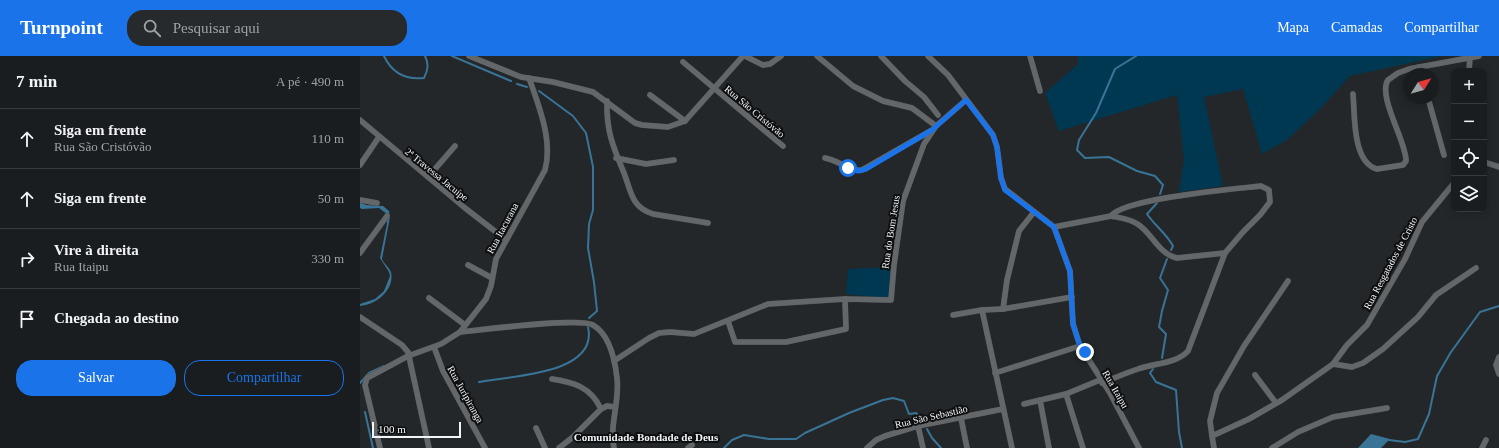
<!DOCTYPE html>
<html lang="pt">
<meta charset="utf-8">
<style>
:root{--surface:#1a1d1f;--page:#272a2c;--text:#f1f3f6;--muted:#9fa2a4;--line:#383b3d;--accent:#1a73e8}
body{margin:0;font-family:"Times New Roman",serif;background:var(--page);color:var(--text)}
.controls{position:absolute;right:12px;top:12px;display:grid;overflow:hidden;border-radius:8px;box-shadow:0 2px 10px #0003}
.controls button{width:36px;height:36px;display:grid;place-items:center;padding:0;border:0;border-bottom:1px solid var(--line);background:var(--surface);color:var(--text);font:20px sans-serif}
.compass{position:absolute;left:1043px;top:12px;width:36px;height:36px;border-radius:50%;background:var(--surface);box-shadow:0 2px 10px #0003;rotate:53deg}
.scale{position:absolute;left:12px;bottom:10px;width:89px;box-sizing:border-box;padding-left:4px;border:2px solid #f2f5f7;border-top:0;font-size:11px;line-height:14px;white-space:nowrap;color:#f2f5f7;-webkit-text-stroke:3px #0e0f10;paint-order:stroke}
.stop{position:absolute;width:12px;height:12px;margin:-9px;border:3px solid #1a73e8;border-radius:50%;background:#fff}
.stop.end{background:#1a73e8;border-color:#fff;box-shadow:0 1px 4px #0008}
.list{margin:0;padding:0;list-style:none}
h2{display:flex;justify-content:space-between;align-items:center;height:52px;margin:0;padding:0 16px;font-size:17px}
h2 small{font-size:13px;font-weight:400;color:var(--muted)}
.list li{display:grid;grid-template-columns:26px 1fr auto;gap:12px;align-items:center;box-sizing:border-box;height:60px;padding:0 16px;border-top:1px solid var(--line)}
.list b{display:block;font-size:15px;white-space:nowrap}
.list p{margin:0;font-size:13px;white-space:nowrap;color:var(--muted)}
.list em{font-size:13px;font-style:normal;color:var(--muted)}
.actions{display:flex;gap:8px;padding:12px 16px}
.actions a{flex:1;padding:9px 0;border:1px solid var(--accent);border-radius:16px;text-align:center;font-size:14px;color:var(--accent)}
.actions .main{background:var(--accent);color:#fff}
.icon{flex:none;width:22px;height:22px;fill:none;stroke:currentColor;stroke-width:2;stroke-linecap:round;stroke-linejoin:round}
.map{position:relative;flex:none;width:1139px;height:392px;overflow:hidden}
header{display:flex;align-items:center;gap:24px;box-sizing:border-box;height:56px;padding:0 20px;background:var(--accent);color:#fff}
header strong{font-size:19px}
nav{display:flex;gap:22px;margin-inline-start:auto;font-size:14px}
.search{width:280px;height:36px;background:var(--page);display:flex;align-items:center;gap:10px;box-sizing:border-box;padding:0 14px;border-radius:16px;color:var(--muted);font-size:15px}
main{display:flex}
aside{flex:1;background:var(--surface)}
.map>svg:first-child{display:block}
</style>
<header>
<strong>Turnpoint</strong>
<div class="search"><svg class="icon" aria-label="search" viewBox="0 0 24 24"><circle cx="10" cy="10" r="6"/><path d="M15 15l6 6"/></svg>Pesquisar aqui</div>
<nav><a>Mapa</a><a>Camadas</a><a>Compartilhar</a></nav>
</header>
<main>
<aside>
<h2>7 min<small>A pé · 490 m</small></h2>
<ul class="list">
<li><svg class="icon" aria-label="ahead" viewBox="0 0 24 24"><path d="M12 20V5M6 11l6-6 6 6"/></svg><div><b>Siga em frente</b><p>Rua São Cristóvão</p></div><em>110 m</em></li>
<li><svg class="icon" aria-label="ahead" viewBox="0 0 24 24"><path d="M12 20V5M6 11l6-6 6 6"/></svg><div><b>Siga em frente</b></div><em>50 m</em></li>
<li><svg class="icon" aria-label="right" viewBox="0 0 24 24"><path d="M7 20v-9h11M14 6l5 5-5 5"/></svg><div><b>Vire à direita</b><p>Rua Itaipu</p></div><em>330 m</em></li>
<li><svg class="icon" aria-label="arrive" viewBox="0 0 24 24"><path d="M6 21V4h12l-3 4 3 4H6"/></svg><div><b>Chegada ao destino</b></div></li>
</ul>
<div class="actions"><a class="main">Salvar</a><a>Compartilhar</a></div>
</aside>
<div class="map">
<svg width="1139" height="392" viewBox="0 0 1139 392">
<rect width="100%" height="100%" fill="#232729"/>
<g fill="#013851">
<path d="M718,0H1082L990,20L961,52L927,84L902,98L883,33L844,41L863,130L819,136L824,104L817,39L699,75L685,37L718,8Z"/>
<path d="M532,211L530,243L486,238L488,213Z"/>
</g>
<g fill="#397497">
<path d="M0,146L6,149L23,150L29,155L30,161L22,203C24,208 29,211 31,216C35,234 16,249 0,250V248L15,243L24,235L30,220L29,216L20,202L27,168V158L19,152L2,153L0,152Z"/>
<path d="M1011,378L1030,383L1021,392H998Z"/>
</g>
<g fill="none" stroke-linecap="round" stroke-linejoin="round">
<g stroke="#397497" stroke-width="2">
<path d="M24,0C32,17 45,24 64,22C68,14 69,8 65,0"/>
<path d="M92,0L151,25"/>
<path d="M776,0L755,13L736,57L719,84L717,94L725,102L749,101L777,115L795,120L803,129L800,138"/>
<path d="M157,28L167,31"/>
<path d="M179,35L213,60L226,77L233,111V154L229,168L228,192L234,226L237,255L229,262"/>
<path d="M797,147L787,158C795,170 806,177 813,190L811,194"/>
<path d="M802,302L806,278L799,271L802,255L808,234L800,222L807,203"/>
<path d="M793,313L790,317L796,326L816,334L819,376L822,392"/>
<path d="M119,326C148,320 239,319 228,271"/>
<path d="M0,327L9,317L24,310"/>
<path d="M5,356L13,392"/>
<path d="M567,373L572,382L581,392"/>
<path d="M1029,384L1045,386L1058,383L1069,358L1077,320L1091,296L1120,256L1139,250"/>
<path d="M364,392L372,384L384,379L409,383H436L445,377L489,357L523,344L533,342L544,345L549,358L556,357L563,364"/>
</g>
<defs>
<g id="minor">
<path d="M109,0L161,21L193,26L233,36L275,67L282,69L308,71L325,65L383,0"/>
<path d="M385,0L403,9L410,8L421,0"/>
<path d="M457,0L493,30L523,45L552,52L576,70L606,44"/>
<path d="M521,0L545,25L564,41L578,59"/>
<path d="M568,0L588,19L633,79L637,91L641,122L645,133L694,171L710,215L713,268L720,290L750,337L779,392"/>
<path d="M670,0L680,35"/>
<path d="M323,6L423,90"/>
<path d="M1059,11L1061,18"/>
<path d="M1109,15L1110,1"/>
<path d="M993,38C995,59 992,106 1017,113L1043,109L1046,105C1047,87 1017,40 1028,24L1038,17L1049,13L1119,0"/>
<path d="M290,39L325,65"/>
<path d="M1068,42L1084,99"/>
<path d="M247,45C246,74 253,91 264,117C271,135 271,151 293,158L348,167"/>
<path d="M0,64L105,152L145,183"/>
<path d="M256,102L286,108L314,104"/>
<path d="M465,102C479,104 489,116 502,114L572,74"/>
<path d="M1124,106L1139,111"/>
<path d="M0,109L19,81"/>
<path d="M68,121L95,90"/>
<path d="M0,144L17,147"/>
<path d="M751,160C761,162 771,163 779,169C793,179 799,198 817,202L865,197"/>
<path d="M694,171L751,160C765,142 875,133 901,130L909,134L910,146L900,159L883,176L865,197L828,295C816,308 794,307 778,313C766,317 754,322 742,327"/>
<path d="M0,197L27,160"/>
<path d="M108,209L132,222"/>
<path d="M69,242L105,269"/>
<path d="M643,253L647,224L659,175L674,156"/>
<path d="M622,254L652,392"/>
<path d="M593,259L622,254L643,253L712,241"/>
<path d="M0,261L42,289L48,296L69,392"/>
<path d="M368,265L375,286H426L486,273L485,243"/>
<path d="M100,276C122,274 219,261 233,269C250,279 255,304 257,322C260,346 249,369 254,392"/>
<path d="M74,291L83,315L125,392"/>
<path d="M1139,301L1136,309L1139,318"/>
<path d="M254,305L289,282L299,277L310,276L334,278L408,248L485,243L531,244L534,209L543,145L564,88L576,70"/>
<path d="M973,308L992,311L1003,307L1023,293L1058,261L1076,239L1116,212"/>
<path d="M635,317L720,290"/>
<path d="M895,319L916,347"/>
<path d="M192,323C213,326 231,331 241,353"/>
<path d="M706,338L723,392"/>
<path d="M680,344L689,392"/>
<path d="M664,348L706,338L740,324"/>
<path d="M601,362L607,392"/>
<path d="M558,370L563,392"/>
<path d="M176,372L185,392"/>
<path d="M852,380L850,365L857,337L884,290L928,225"/>
<path d="M20,392L5,329L7,322L48,300L81,288L100,276L126,243L131,230L136,203L185,114C193,85 179,50 169,22"/>
<path d="M199,392L213,381L241,353L247,350L255,351"/>
<path d="M328,392L332,389"/>
<path d="M507,392L516,384L525,380L558,370L643,353"/>
<path d="M854,392L852,380L889,363L922,344L973,308L987,289L1007,269L1045,203L1062,166L1094,127"/>
<path d="M912,392L938,376L973,361L1027,352"/>
<path d="M1122,392L1126,384"/>
</g>
</defs>
<use href="#minor" stroke="#3f4244" stroke-width="6"/>
<use href="#minor" stroke="#63676a" stroke-width="5.5"/>
</g>
<g fill="none" stroke-linecap="round" stroke-linejoin="round">
<path stroke="#1a73e8" stroke-width="5" d="M488,112L498,115L506,113L572,74L606,44L633,79L637,91L641,122L645,134L694,171L710,215L713,268L720,290L725,296"/>
</g>
<g text-anchor="middle" stroke-width="4" stroke-linejoin="round" paint-order="stroke">
<g font-size="10" fill="#f2f5f7" stroke="#0e0f10">
<text transform="translate(395 55) rotate(40)" y="4">Rua São Cristóvão</text>
<text transform="translate(77 118) rotate(39)" y="4">2ª Travessa Jacuípe</text>
<text transform="translate(142 172) rotate(-62)" y="4">Rua Itacurana</text>
<text transform="translate(530 176) rotate(-81)" y="4">Rua do Bom Jesus</text>
<text transform="translate(1030 207) rotate(-62)" y="4">Rua Resgatados de Cristo</text>
<text transform="translate(756 333) rotate(60)" y="4">Rua Itaipu</text>
<text transform="translate(106 338) rotate(61)" y="4">Rua Juripiranga</text>
<text transform="translate(571 360) rotate(-13)" y="4">Rua São Sebastião</text>
</g>
<g font-size="11" font-weight="bold" fill="#f2f5f7" stroke="#0e0f10">
<text x="286" y="385">Comunidade Bondade de Deus</text>
</g>
</g>
</svg>
<div class="controls">
<button>+</button>
<button>−</button>
<button><svg class="icon" aria-label="locate" viewBox="0 0 24 24"><circle cx="12" cy="12" r="6"/><path d="M12 2v4M12 18v4M2 12h4M18 12h4"/></svg></button>
<button><svg class="icon" aria-label="layers" viewBox="0 0 24 24"><path d="M12 4l9 5-9 5-9-5zM3 14l9 5 9-5"/></svg></button>
</div>
<svg class="compass" viewBox="-18 -18 36 36"><path d="M0-13l5 13h-10z" fill="#e53935"/><path d="M0 13l5-13h-10z" fill="#9fa2a4"/></svg>
<div class="scale">100 m</div>
<div class="stop" style="left:488px;top:112px"></div>
<div class="stop end" style="left:725px;top:296px"></div>
</div>
</main>
